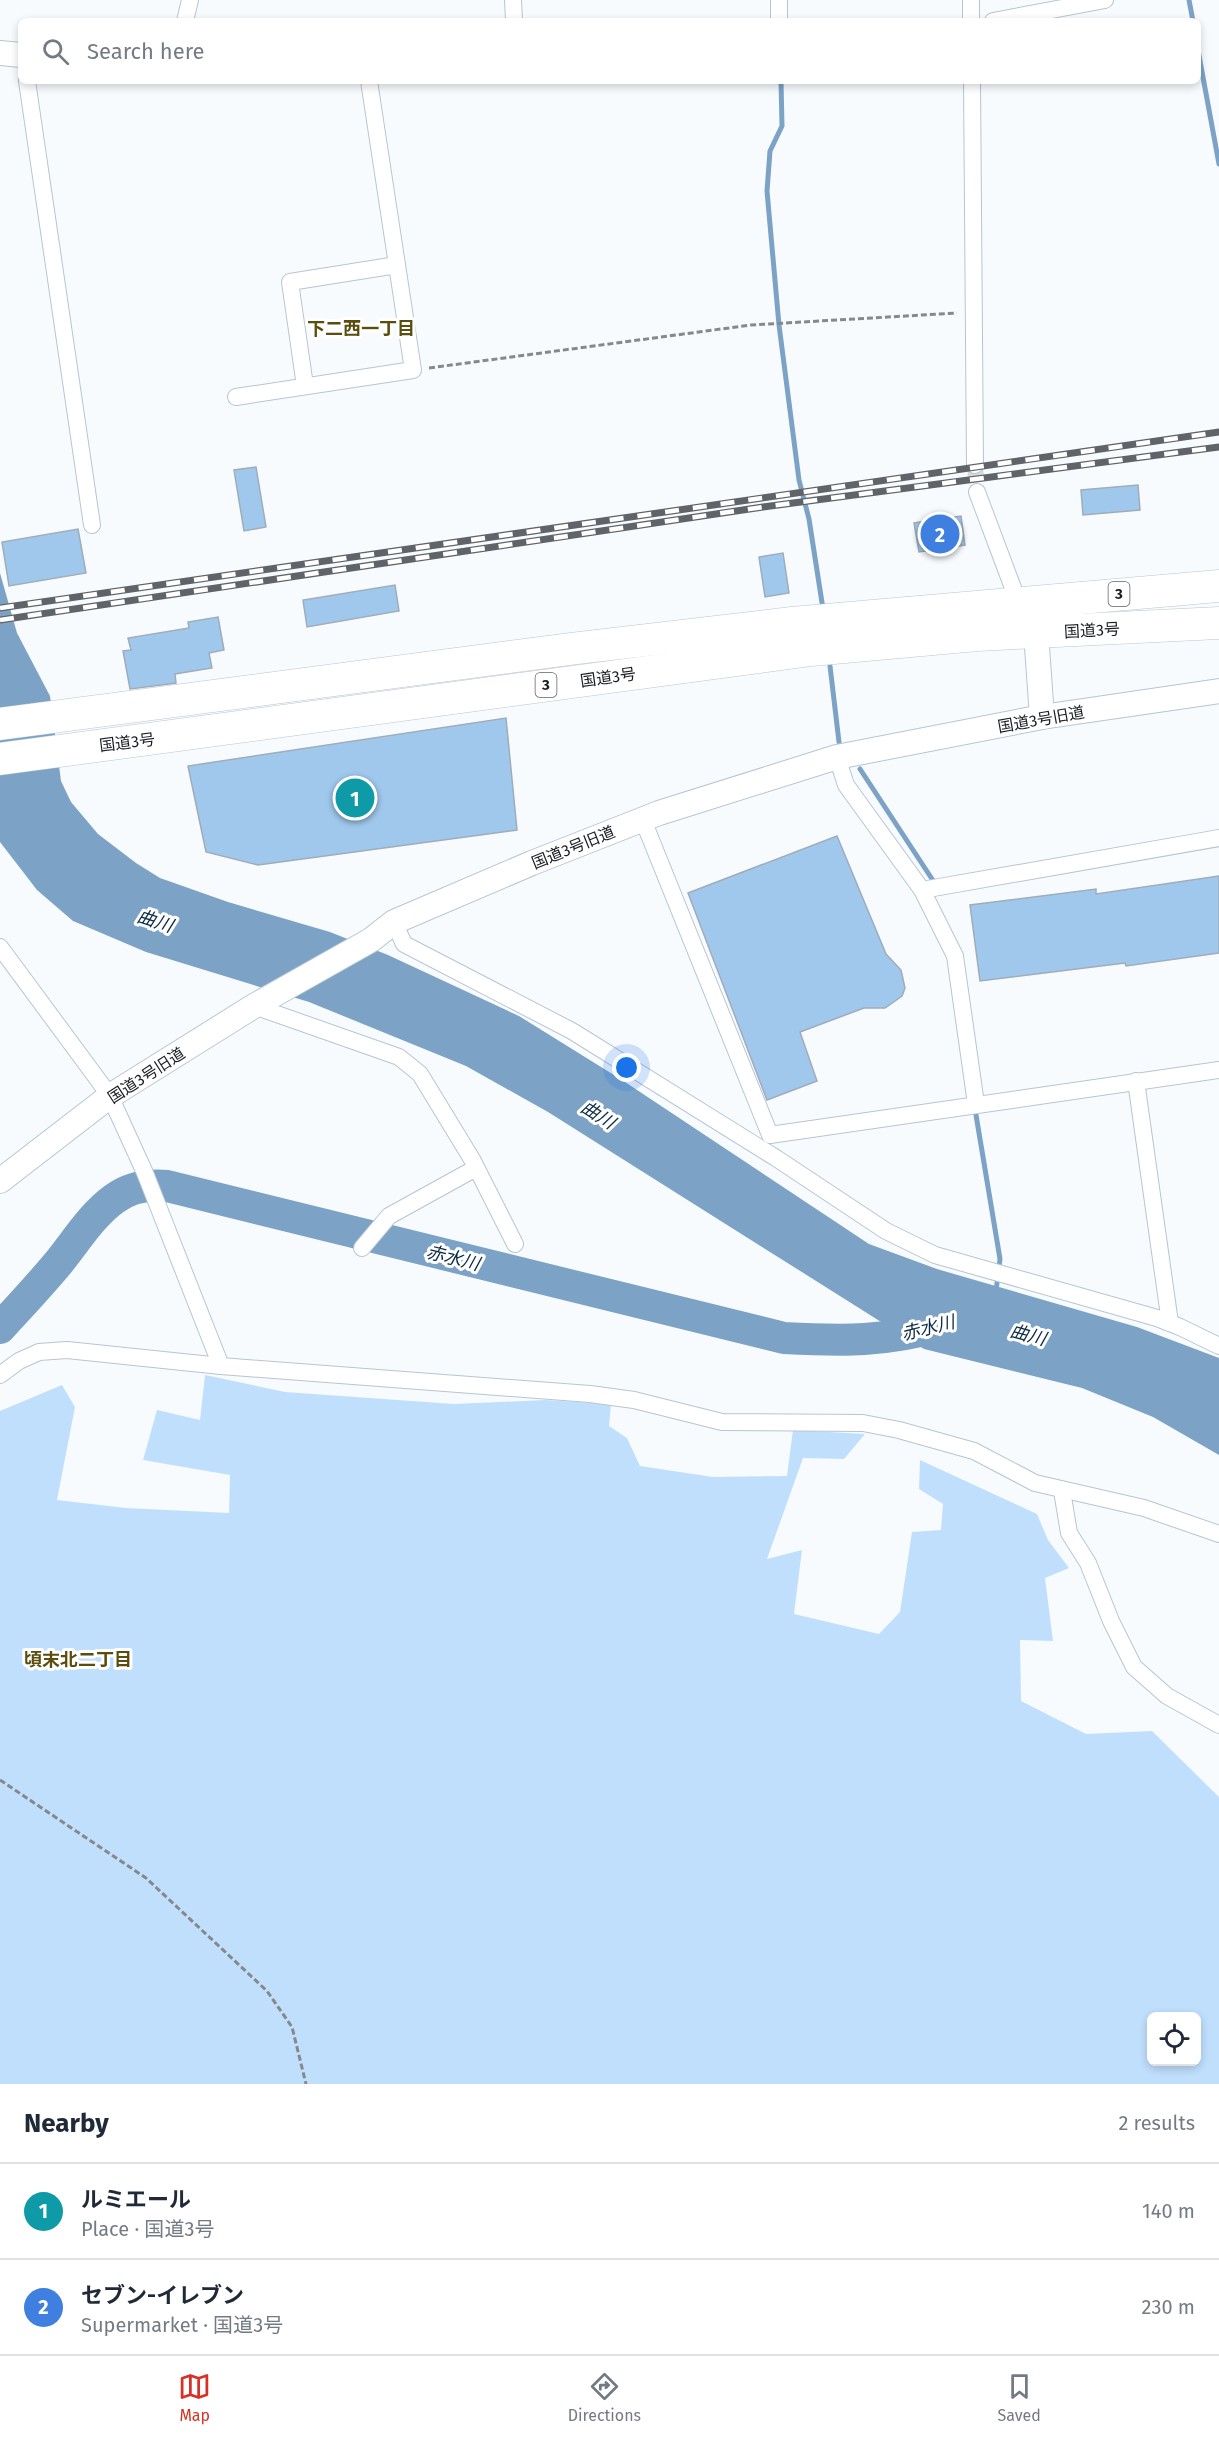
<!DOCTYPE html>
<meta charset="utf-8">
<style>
:root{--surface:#fff;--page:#f6f6f7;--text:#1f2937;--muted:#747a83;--line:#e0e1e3;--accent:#d93025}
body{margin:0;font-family:"Fira Sans","Noto Sans JP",sans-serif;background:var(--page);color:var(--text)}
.controls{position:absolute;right:18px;bottom:18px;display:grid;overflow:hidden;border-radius:9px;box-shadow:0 3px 9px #0003}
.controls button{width:54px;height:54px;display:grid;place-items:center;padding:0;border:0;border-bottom:2px solid var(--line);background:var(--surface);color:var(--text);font:30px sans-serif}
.you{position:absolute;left:627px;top:1068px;width:21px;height:21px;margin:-15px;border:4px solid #fff;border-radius:50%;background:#1a73e8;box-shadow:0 0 0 9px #1a73e833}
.badge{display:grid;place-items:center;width:39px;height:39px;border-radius:50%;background:var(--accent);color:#fff;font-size:20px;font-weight:700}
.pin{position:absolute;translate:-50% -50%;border:3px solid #fff;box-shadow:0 2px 6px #0006}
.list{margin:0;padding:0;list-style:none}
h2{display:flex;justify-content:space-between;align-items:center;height:78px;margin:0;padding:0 24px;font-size:26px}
h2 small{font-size:20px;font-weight:400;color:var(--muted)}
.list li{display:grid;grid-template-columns:39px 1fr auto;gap:18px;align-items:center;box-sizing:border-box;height:96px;padding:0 24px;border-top:2px solid var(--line)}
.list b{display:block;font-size:22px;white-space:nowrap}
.list p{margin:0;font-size:20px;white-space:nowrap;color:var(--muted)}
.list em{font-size:20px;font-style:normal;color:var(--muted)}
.icon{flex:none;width:33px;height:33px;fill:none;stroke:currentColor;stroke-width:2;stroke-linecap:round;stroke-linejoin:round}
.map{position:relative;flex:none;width:1219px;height:2084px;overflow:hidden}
.search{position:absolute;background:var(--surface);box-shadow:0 3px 9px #0003;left:18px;right:18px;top:18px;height:66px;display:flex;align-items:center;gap:15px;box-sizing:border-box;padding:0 21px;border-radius:9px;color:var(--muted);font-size:22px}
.sheet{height:270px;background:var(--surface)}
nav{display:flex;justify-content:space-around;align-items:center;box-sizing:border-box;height:84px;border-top:2px solid var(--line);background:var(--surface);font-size:16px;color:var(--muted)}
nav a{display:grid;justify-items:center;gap:3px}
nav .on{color:var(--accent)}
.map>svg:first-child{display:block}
</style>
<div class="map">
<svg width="1219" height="2084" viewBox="0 0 1219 2084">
<rect width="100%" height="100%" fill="#f8fbfe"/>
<path fill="#c0dffd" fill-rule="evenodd" d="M205,1375L285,1392L454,1404L545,1400L611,1404L609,1426L627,1438L640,1466L713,1477L787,1476L793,1430L865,1434L844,1459L803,1458L767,1559L802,1550L794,1614L879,1634L900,1612L912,1532L941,1530L943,1504L919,1489L920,1460L1037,1514L1048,1540L1069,1568L1045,1578L1053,1641L1020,1640L1021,1701L1086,1734L1152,1731L1219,1797V2084H0V1411L62,1385L75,1407L57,1500L126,1508L229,1513L230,1475L143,1460L157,1410L200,1420ZM1152,2016H1196V2062H1152Z"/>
<path fill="#7ca3c6" d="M0,573L17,633L50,696L61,781L71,802L98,834L136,863L160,878L228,902L330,932L388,955L519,1016L622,1080L869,1244L937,1269L1137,1327L1219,1358V1455L1153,1417L1082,1388L924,1349L548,1112L466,1066L309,1002L146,952L73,921L37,890L0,842Z"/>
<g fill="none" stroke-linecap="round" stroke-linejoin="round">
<g stroke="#7ca3c6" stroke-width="5">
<path d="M1189,0L1193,21"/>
<path d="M1198,50L1219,164"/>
<path d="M781,81L782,126L770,151L767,191L779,325L799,480L809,519L823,609"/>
<path d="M830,666L839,742"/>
<path d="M860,769L934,882"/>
<path d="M976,1115L1000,1259L996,1291"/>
</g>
<path stroke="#7ca3c6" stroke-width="32" d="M0,1328C20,1306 40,1285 59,1262C76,1241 92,1215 114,1199C130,1187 147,1184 167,1186L784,1338C842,1341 887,1342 943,1325"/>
</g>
<g fill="#a0c8ed" stroke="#9facb9" stroke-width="1.5">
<path d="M256,467L266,527L244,531L234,470Z"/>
<path d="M1138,485L1140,510L1083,515L1081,490Z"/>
<path d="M961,516L965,545L919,552L914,523Z"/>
<path d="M78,529L86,573L9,586L2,542Z"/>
<path d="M783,553L789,593L765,597L759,557Z"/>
<path d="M395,585L399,611L307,627L303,600Z"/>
<path d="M218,617L224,650L209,653L212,668L175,674L176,683L130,689L123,651L131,650L128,638L189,628L188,622Z"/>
<path d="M506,718L517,830L258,865L206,852L188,766Z"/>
<path d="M837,836L886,954L901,970L905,988L902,996L885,1008H864L800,1032L817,1081L767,1100L688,893Z"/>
<path d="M1219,876V953L1126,966L1125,963L980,981L970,905L1096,889V894Z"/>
</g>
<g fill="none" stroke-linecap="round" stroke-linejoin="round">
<path stroke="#d7dadd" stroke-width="16" stroke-dasharray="16 8" stroke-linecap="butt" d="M975,465L977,492"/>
<defs>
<g id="street">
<path d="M513,0L514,21"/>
<path d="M779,0V21"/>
<path d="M185,21L190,0"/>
<path d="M971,21V0"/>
<path d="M993,21L1105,0"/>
<path d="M27,81L92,525"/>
<path d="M972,81L975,465"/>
<path d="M305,386L290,282L397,265"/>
<path d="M236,397L413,370L369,81"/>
<path d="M977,492L1019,604"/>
<path d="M837,757L846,785L922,890L955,956L976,1104"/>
<path d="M643,820L770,1135L1219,1070"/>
<path d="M922,890L1219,838"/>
<path d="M394,922L404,944L572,1031L776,1158L886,1231L935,1255L1157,1318L1180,1327L1219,1346"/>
<path d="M0,947L110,1096L145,1173L221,1366"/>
<path d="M254,1006L399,1057L420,1074L473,1161L515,1244"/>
<path d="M1136,1081L1170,1323"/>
<path d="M362,1248L389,1216L476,1168"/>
<path d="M0,1375L19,1361L39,1352L67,1350L221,1366L590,1394L634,1400L722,1422L863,1423L899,1430L974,1451L1035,1483L1144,1508L1219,1534"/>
<path d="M1062,1491L1069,1533L1088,1563L1111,1621L1134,1667L1167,1696L1219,1725"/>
</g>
<g id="secondary">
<path d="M0,53L21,55"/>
<path d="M1028,619L1036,633L1042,717"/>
<path d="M0,1181L110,1096L254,1006L371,940L394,922L532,863L659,813L837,757L1042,717L1219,691"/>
</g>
<g id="highway">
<path d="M0,724L578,648L792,623L1219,586"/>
<path d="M0,759L811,650L977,635L1219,623"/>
</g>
</defs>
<use href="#street" stroke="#b7c5d2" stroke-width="18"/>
<use href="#secondary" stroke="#b7c5d2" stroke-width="26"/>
<use href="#highway" stroke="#b7c5d2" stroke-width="33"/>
<g stroke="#85898d" stroke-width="3" stroke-dasharray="6 3" stroke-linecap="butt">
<path d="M429,368L751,325L957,313"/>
<path d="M0,1780L146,1878L267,1991L292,2027L306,2084"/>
</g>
<use href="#street" stroke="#fff" stroke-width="16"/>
<use href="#secondary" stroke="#fff" stroke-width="24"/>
<use href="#highway" stroke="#fff" stroke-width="32"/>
<defs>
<g id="rail">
<path d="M0,608L1219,432"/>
<path d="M0,620L763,507L1219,447"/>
</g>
</defs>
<use href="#rail" stroke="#606468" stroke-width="7"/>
<use href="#rail" stroke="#fff" stroke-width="4.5" stroke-dasharray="14" stroke-linecap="butt"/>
</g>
<g text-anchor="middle" stroke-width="6" stroke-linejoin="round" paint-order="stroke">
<g fill="#fff" stroke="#5e6265" stroke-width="1.5">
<rect x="1108.5" y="582" width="21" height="24" rx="4.5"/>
<rect x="535.5" y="673" width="21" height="24" rx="4.5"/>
</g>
<g font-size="15" font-weight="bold" fill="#191e23">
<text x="1119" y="599">3</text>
<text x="546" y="690">3</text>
</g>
<g font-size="16" fill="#191e23" stroke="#fff">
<text transform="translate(1092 630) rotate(-3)" y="6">国道3号</text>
<text transform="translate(608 677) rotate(-8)" y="6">国道3号</text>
<text transform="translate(1041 719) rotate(-10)" y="6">国道3号旧道</text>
<text transform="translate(127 742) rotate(-7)" y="6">国道3号</text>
<text transform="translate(573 847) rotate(-22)" y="6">国道3号旧道</text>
<text transform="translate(146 1075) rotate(-33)" y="6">国道3号旧道</text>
</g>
<g font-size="18" font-weight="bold" fill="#5a4d0e" stroke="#fff">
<text x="361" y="335">下二西一丁目</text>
<text x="78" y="1666">頃末北二丁目</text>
</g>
<g font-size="18" font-style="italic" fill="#0d2b44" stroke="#fff">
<text transform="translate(155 921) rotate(18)" y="6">曲川</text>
<text transform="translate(598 1115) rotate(32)" y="6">曲川</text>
<text transform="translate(453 1258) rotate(14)" y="6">赤水川</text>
<text transform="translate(928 1328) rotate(-14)" y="6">赤水川</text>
<text transform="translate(1028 1335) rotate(15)" y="6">曲川</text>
</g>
</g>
</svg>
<div class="controls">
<button><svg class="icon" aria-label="locate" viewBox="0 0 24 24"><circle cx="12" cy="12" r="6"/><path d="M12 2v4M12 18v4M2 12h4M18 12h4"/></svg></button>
</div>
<div class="you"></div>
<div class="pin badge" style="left:355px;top:798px;background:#0f9aa8">1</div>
<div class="pin badge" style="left:940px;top:534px;background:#3f7fe0">2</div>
<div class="search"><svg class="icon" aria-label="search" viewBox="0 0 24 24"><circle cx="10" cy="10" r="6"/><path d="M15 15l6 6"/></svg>Search here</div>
</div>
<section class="sheet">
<h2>Nearby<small>2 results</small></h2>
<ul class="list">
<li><span class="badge" style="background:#0f9aa8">1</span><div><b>ルミエール</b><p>Place · 国道3号</p></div><em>140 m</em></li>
<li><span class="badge" style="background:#3f7fe0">2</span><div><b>セブン-イレブン</b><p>Supermarket · 国道3号</p></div><em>230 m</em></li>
</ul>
</section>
<nav>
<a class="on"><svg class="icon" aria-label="map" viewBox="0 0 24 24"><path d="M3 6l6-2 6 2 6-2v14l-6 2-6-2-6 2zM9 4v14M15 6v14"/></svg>Map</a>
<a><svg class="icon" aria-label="directions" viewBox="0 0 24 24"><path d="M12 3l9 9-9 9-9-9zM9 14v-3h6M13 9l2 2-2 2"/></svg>Directions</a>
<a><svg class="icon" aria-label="saved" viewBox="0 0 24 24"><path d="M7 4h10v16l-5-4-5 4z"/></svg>Saved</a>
</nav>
